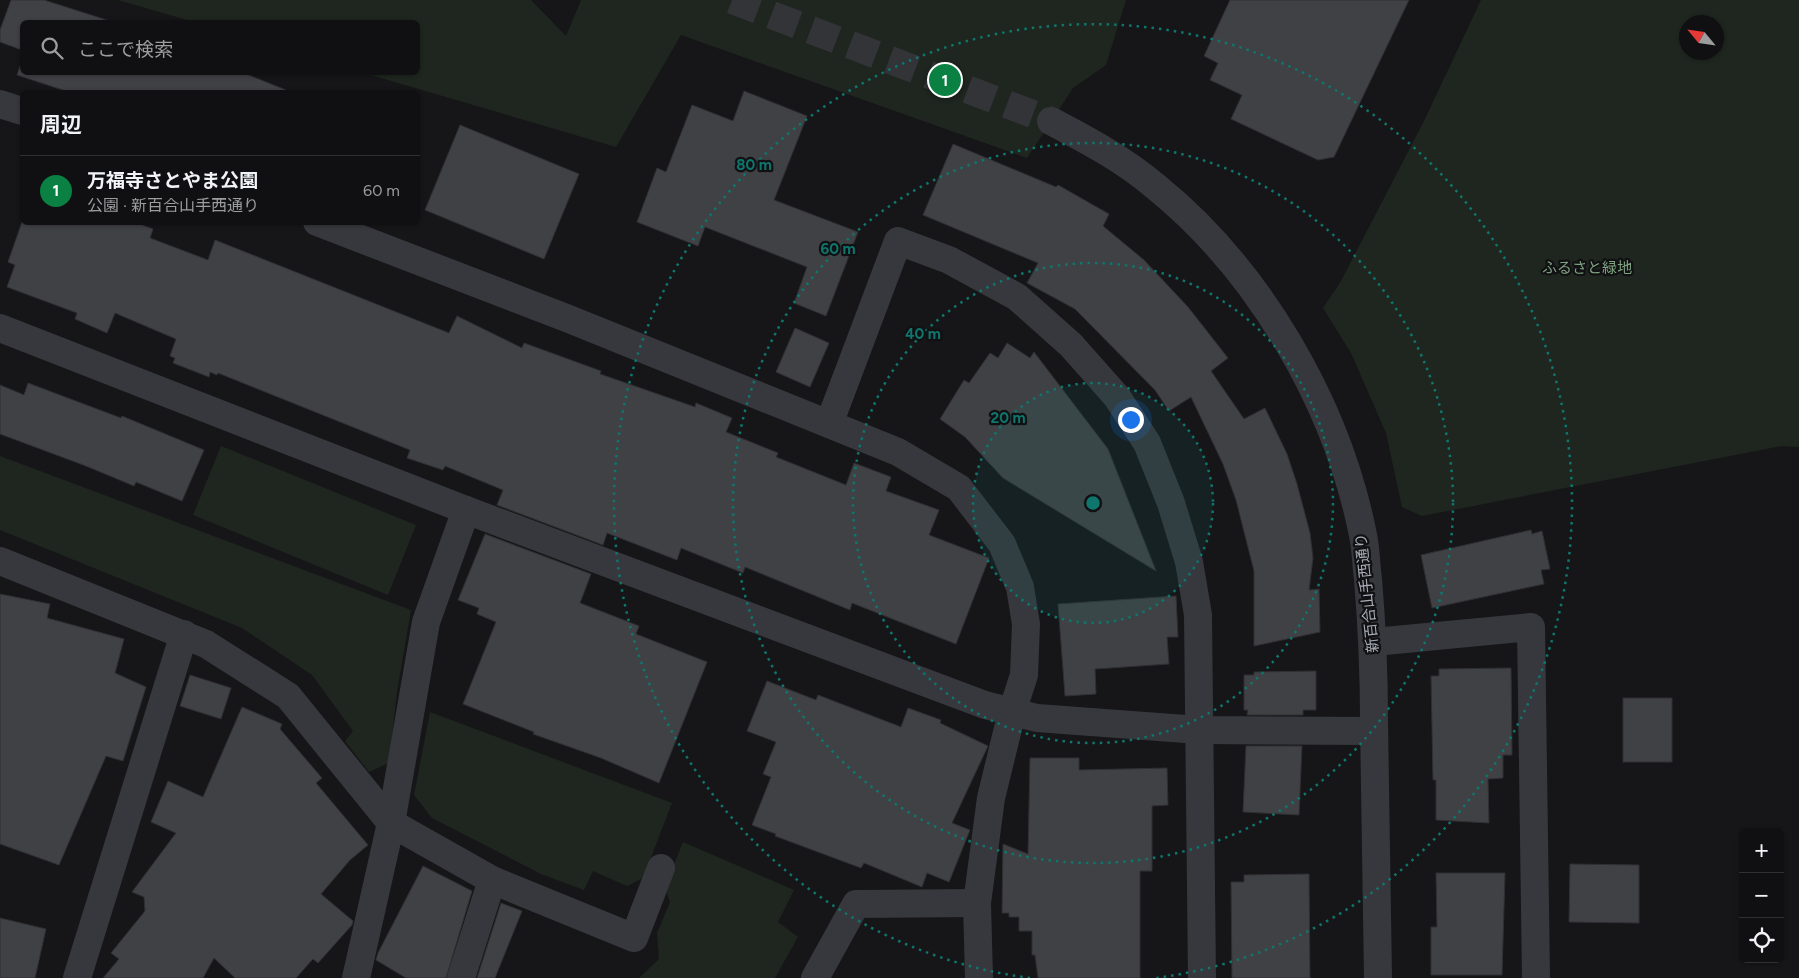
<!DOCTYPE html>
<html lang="ja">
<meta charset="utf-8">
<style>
:root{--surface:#101012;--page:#19191b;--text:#f1f3f6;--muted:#9c9d9f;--line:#303032;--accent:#0b8043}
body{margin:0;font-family:Figtree,"Noto Sans JP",sans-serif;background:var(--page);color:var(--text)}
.controls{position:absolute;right:15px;bottom:15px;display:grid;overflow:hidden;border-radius:8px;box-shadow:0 1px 4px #0004}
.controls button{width:45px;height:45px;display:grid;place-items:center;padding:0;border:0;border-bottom:1px solid var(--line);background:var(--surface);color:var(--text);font:25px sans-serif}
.compass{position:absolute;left:1679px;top:15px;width:45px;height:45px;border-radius:50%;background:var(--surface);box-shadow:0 1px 4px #0004;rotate:299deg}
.you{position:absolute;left:1130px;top:419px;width:18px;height:18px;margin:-12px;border:4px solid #fff;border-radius:50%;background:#1a73e8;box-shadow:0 0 0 8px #1a73e833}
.badge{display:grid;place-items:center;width:32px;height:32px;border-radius:50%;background:var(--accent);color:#fff;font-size:16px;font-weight:700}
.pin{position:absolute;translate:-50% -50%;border:2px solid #fff;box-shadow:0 1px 5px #0006}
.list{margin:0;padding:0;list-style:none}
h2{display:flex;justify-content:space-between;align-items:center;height:65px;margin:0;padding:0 20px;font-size:21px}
h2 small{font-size:16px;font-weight:400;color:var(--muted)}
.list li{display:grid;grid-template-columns:32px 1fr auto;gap:15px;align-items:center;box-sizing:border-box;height:70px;padding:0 20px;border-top:1px solid var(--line)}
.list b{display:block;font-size:19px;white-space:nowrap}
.list p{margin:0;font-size:16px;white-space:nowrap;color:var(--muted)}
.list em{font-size:16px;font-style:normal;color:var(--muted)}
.icon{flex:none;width:28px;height:28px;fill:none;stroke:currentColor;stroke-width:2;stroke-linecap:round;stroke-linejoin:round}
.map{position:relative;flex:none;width:1799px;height:978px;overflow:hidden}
.search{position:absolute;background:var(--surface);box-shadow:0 1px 4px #0004;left:20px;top:20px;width:400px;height:55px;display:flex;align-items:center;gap:12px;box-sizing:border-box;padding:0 18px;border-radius:8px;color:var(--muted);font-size:19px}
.panel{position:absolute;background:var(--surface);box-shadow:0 1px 4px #0004;left:20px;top:90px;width:400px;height:135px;border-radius:8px}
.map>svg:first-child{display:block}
</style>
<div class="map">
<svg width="1799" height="978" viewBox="0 0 1799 978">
<rect width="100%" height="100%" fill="#161618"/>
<g fill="#1e261f" fill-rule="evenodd">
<path d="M118,0H531L566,36L581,0H1126L1106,65L1073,88L1027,158L681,35L616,147L364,73L418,72V22H194Z"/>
<path d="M1481,0H1799V447L1781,446L1422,516L1402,507L1386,433L1351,353L1323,308L1341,281L1424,121ZM1686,22H1716V52H1686Z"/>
<path d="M221,446L416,525L388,595L193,515Z"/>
<path d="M0,456L411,610L397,692L389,763L369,772L345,741L353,731L312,675L242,628L0,530Z"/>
<path d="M430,712L672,803L643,878L627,886L593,871L584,890L541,874L432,818L414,795Z"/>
<path d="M683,842L794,890L778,922L798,937L775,978H639L659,959L657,933L670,902L665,887Z"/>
</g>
<g fill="#404145" stroke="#303034">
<path d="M11,0H44L113,22H22V50L0,42V30Z"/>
<path d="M1230,0H1409L1334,157L1318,160L1231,119L1242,95L1210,80L1218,63L1204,56Z"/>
<path d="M22,60V72H241L286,90V92H69L17,75Z"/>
<path d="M744,91L807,116L774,200L858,232L826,316L794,303L807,267L705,227L698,246L637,222L657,168L666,172L692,105L733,121Z"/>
<path d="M460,125L579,174L544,259L425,210Z"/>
<path d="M953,144L1056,187L1058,185L1109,214L1103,226L1144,260L1188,307L1228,358L1211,371L1244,419L1265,408L1287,454L1297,484L1310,533L1313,558L1309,590L1319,589L1320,632L1254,646V571L1236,500L1223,464L1191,397L1169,411L1155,390L1075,309L1027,283L1038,263L923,215Z"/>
<path d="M22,222H134L153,229L150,238L208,260L215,240L449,333L457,316L522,348L524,343L601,371L600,374L695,407L696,403L732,418L726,432L778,453L776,457L846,485L854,463L891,477L886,491L939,510L929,535L989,558L956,644L852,603L850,610L745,567L743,573L681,548L677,560L607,533L603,545L497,505L503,490L445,466L443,470L407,458L410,450L218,373L217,375L210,372L209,377L173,363L175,358L170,356L176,339L115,313L107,333L75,319L77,313L7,287L15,265L8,262Z"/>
<path d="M795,328L829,343L810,387L776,372Z"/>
<path d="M1007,343L1030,358L1034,352L1108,449L1156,571L1003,478L965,437L940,419L964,380L969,383L990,353L998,358Z"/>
<path d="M28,383L121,418L122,416L204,450L182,501L136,482L134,486L86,466L0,434V385L24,395Z"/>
<path d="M1531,530L1532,534L1542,531L1550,569L1541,570L1544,584L1432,608L1421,555Z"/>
<path d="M485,534L591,574L580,603L639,626L636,634L707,662L659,783L601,758L533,734L534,732L463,704L496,622L477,614L479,608L458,600Z"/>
<path d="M0,594L50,604L47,618L124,639L115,673L146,687L123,761L106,756L59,865L0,844Z"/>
<path d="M1176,596L1178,637H1167L1169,664L1095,669L1096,694L1065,696L1058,604Z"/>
<path d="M1511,668L1512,755H1503V778L1488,779L1489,823L1436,820V780H1433L1431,676H1439V669Z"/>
<path d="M1316,671V710H1303V715H1247L1248,710H1244V675H1254V672Z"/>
<path d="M190,675L231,688L221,719L180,706Z"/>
<path d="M767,681L816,700L818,695L901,727L908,708L941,720L940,723L988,746L952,823L970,830L949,882L927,873L922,887L864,863L861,868L775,836L776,834L752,825L771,777L763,774L776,742L747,731Z"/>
<rect x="1623" y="698" width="49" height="64"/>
<path d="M242,707L282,724L280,729L322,778L316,783L368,845L350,860L321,894L353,921L352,925L318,963L313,959L296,978H235L214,958L203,978H103L119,959L111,953L145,911L144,897L132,892L176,833L151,822L168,781L203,797Z"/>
<path d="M1246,746H1302L1299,815L1243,812Z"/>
<path d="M1030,758H1079V770L1167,768L1168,805L1152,806V871H1140V978H1038L1035,955H1032V931H1019V917H1009V913H1002L1003,844L1028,854Z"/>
<path d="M1570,864L1639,865V923L1569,922Z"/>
<path d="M423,866L472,891L446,978H406L376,960L378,953Z"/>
<path d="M1436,873H1505L1502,975H1431V927H1437Z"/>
<path d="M1309,874L1310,978H1232L1231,882H1244V875Z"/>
<path d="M501,903L522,911L495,978H477Z"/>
<path d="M0,918L46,929L35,978H0Z"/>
</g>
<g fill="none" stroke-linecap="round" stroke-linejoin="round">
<path stroke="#333438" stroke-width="28" stroke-dasharray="28 14" stroke-linecap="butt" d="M732,0L1051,121"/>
<g stroke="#37383d" stroke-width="28">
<path d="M0,104L22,111"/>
<path d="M317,222L569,319L898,452L959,488L1002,544L1020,587L1026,624L1024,675L1012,712L991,798L977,903L979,978"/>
<path d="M0,328L466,510L985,705L1037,718L1199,730L1374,731"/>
<path d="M829,424L898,241L949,260L1017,297L1071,345L1117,397L1147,443L1171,503L1189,562L1198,615L1202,978"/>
<path d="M0,561L206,644L288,696L391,823L492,880L634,938L661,868"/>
<path d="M1374,642L1531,627L1536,978"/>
<path d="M77,978L184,634"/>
<path d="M356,978L391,823L426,622L466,510"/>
<path d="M461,978L492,880"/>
<path d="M815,978L856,904L977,903"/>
</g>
<path stroke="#37383d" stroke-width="28" d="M1051,121C1087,140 1123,159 1155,186C1259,270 1337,404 1363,535C1366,549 1366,565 1368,579C1372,627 1374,674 1374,722C1375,807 1377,893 1378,978"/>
</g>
<circle cx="1093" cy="503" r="120" fill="#0f766e" fill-opacity=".12"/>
<g fill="none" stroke="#0f766e" stroke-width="2.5" stroke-dasharray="2.5 5">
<circle cx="1093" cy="503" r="120"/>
<circle cx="1093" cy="503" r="240"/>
<circle cx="1093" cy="503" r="360"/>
<path d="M1030 978A479 479 0 1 1 1156 978"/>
</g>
<g text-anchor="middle" stroke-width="4.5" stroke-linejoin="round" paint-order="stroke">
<g font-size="15" fill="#7fa381" stroke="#111113">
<text x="1587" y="273">ふるさと緑地</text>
</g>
<g font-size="15" fill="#a8adb8" stroke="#111113">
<text transform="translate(1367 593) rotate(-96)" y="5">新百合山手西通り</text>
</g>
</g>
<circle cx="1093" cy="503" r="8" fill="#0f766e" stroke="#111113" stroke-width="2.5"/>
<g font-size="15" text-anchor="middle" font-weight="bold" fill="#0f766e" stroke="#111113" stroke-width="4.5" stroke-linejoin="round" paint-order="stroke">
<text x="754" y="170">80 m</text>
<text x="838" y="254">60 m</text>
<text x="923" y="339">40 m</text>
<text x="1008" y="423">20 m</text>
</g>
</svg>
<div class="controls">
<button>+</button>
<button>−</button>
<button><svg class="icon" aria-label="locate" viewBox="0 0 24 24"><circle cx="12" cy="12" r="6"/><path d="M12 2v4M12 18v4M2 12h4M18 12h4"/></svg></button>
</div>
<svg class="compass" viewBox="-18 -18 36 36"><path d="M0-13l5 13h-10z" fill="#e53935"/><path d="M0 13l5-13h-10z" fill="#9c9d9f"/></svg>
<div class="you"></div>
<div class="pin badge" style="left:945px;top:80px">1</div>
<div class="search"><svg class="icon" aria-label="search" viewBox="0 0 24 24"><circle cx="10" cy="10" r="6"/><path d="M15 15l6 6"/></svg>ここで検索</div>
<section class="panel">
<h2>周辺<small></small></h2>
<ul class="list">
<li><span class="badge">1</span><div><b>万福寺さとやま公園</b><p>公園 · 新百合山手西通り</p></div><em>60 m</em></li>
</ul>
</section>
</div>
